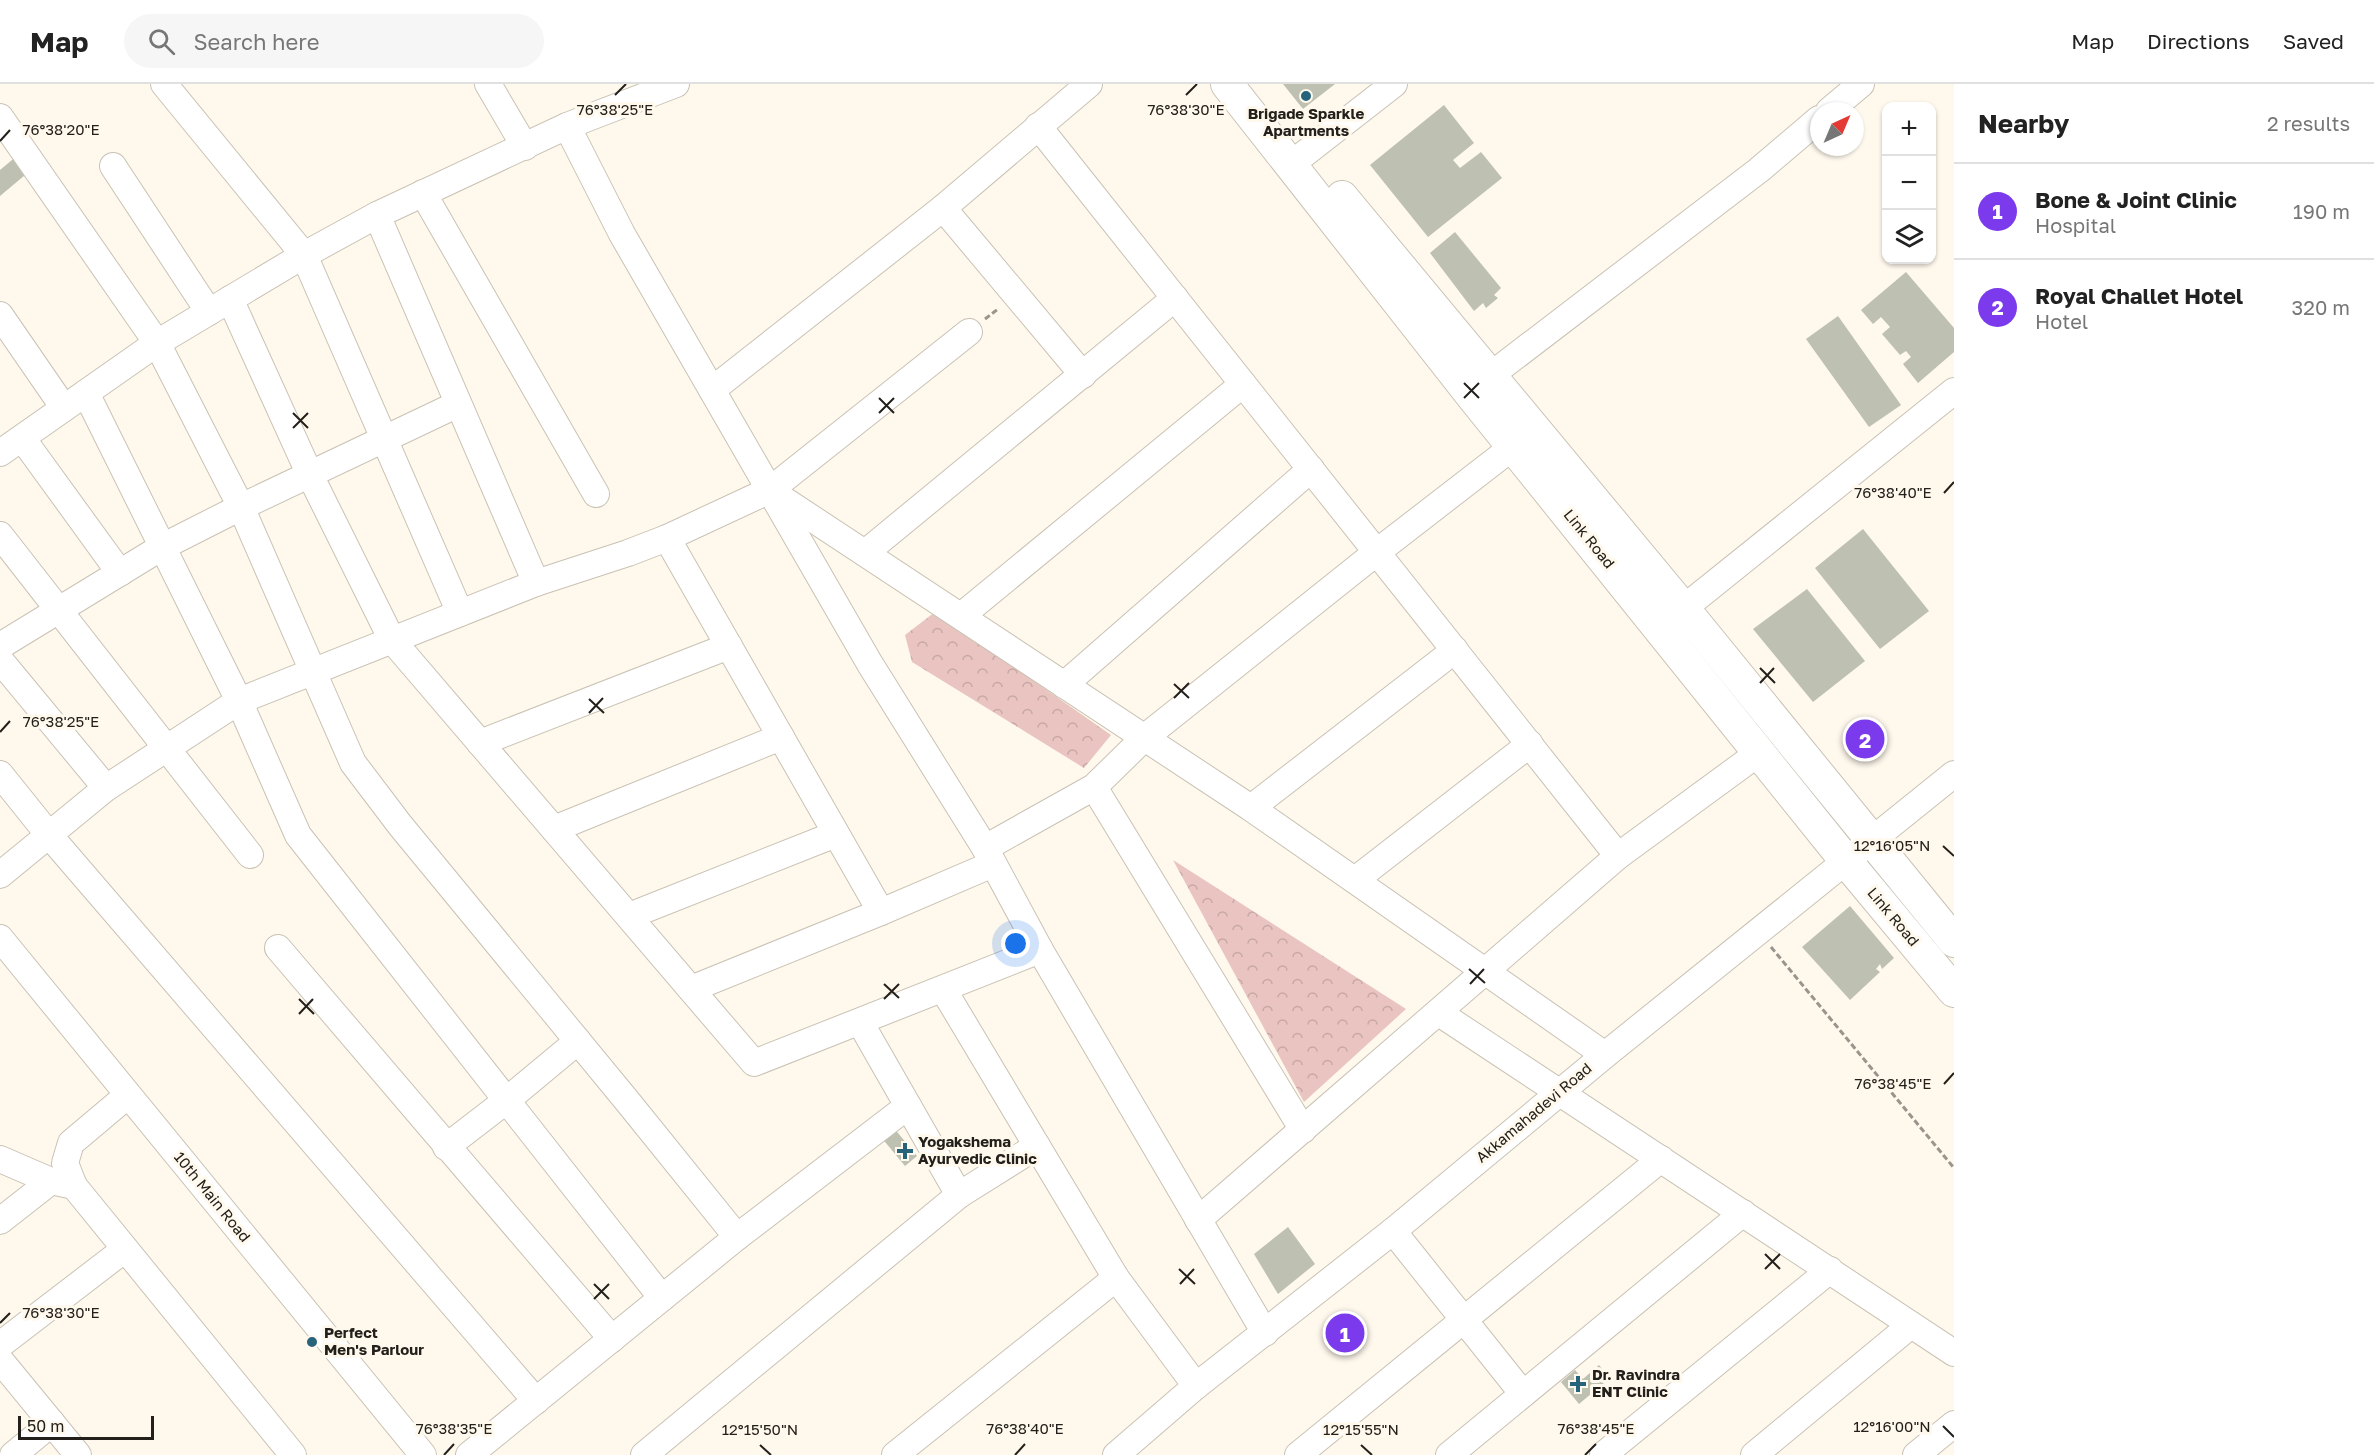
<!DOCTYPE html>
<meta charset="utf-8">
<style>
:root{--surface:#fff;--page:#f6f6f6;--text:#222;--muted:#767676;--line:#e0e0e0;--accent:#7c3aed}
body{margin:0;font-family:"Golos Text",sans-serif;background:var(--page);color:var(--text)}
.controls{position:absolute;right:18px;top:18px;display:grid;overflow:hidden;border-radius:12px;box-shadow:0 2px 4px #0004}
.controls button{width:54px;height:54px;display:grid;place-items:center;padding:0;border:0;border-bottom:2px solid var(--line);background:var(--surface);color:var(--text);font:30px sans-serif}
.compass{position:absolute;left:1810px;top:18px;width:54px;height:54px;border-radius:50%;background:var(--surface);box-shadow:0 2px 4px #0004;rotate:44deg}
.scale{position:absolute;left:18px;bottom:15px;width:136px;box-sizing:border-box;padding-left:6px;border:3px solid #23201b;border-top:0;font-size:16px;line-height:21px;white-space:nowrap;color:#23201b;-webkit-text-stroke:4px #fff8ed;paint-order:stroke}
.you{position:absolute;left:1016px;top:860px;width:21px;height:21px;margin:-15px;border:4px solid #fff;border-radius:50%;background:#1a73e8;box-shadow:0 0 0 9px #1a73e833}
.badge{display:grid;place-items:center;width:39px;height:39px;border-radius:50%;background:var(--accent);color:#fff;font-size:20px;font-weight:700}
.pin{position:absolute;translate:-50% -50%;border:3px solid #fff;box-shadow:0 2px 6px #0006}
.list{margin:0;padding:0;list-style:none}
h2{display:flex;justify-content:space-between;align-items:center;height:78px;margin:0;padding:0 24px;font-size:26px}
h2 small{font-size:20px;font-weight:400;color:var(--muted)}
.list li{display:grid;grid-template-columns:39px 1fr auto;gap:18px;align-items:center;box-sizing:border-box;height:96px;padding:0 24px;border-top:2px solid var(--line)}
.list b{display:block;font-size:22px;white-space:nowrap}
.list p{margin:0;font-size:20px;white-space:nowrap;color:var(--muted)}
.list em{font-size:20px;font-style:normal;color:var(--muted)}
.icon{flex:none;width:33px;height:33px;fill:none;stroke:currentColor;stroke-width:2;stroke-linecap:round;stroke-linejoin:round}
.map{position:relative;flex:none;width:1954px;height:1371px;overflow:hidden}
header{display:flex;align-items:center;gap:36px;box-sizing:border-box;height:84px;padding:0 30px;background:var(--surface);border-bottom:2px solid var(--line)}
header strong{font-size:28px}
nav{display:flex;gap:33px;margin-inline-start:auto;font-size:21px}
.search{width:420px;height:54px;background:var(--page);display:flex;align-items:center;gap:15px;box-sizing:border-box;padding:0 21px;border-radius:33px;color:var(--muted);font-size:22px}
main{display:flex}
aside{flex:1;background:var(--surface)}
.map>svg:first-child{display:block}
</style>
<header>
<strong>Map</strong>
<div class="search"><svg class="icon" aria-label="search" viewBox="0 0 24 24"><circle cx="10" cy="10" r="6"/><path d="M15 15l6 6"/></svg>Search here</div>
<nav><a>Map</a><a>Directions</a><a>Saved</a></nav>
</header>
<main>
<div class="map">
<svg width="1954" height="1371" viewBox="0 0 1954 1371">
<defs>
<pattern id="park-crowns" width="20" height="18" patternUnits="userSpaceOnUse" patternTransform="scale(1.5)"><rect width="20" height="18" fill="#e9c4c0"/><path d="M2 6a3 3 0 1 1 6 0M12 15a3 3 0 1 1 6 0" fill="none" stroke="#c8a8a4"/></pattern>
</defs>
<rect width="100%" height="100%" fill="#fff8ed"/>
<g fill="url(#park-crowns)">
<path d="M935,528L1111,651L1084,684L912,578L905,551Z"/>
<path d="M1173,776L1406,925L1304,1018Z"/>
</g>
<g fill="#bec0b1">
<path d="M1283,0H1335L1303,25Z"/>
<path d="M1444,21L1474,59L1453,76L1460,84L1481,68L1502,94L1428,153L1370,81Z"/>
<path d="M18,71L31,86L0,112V86Z"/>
<path d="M1455,148L1501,204L1494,211L1498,214L1486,224L1483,219L1474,227L1430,169Z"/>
<path d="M1906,188L1954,244V268L1918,299L1903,280L1911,273L1906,267L1900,271L1882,250L1890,243L1881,233L1873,240L1861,226Z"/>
<path d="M1838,232L1901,321L1869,343L1806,255Z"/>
<path d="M1863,445L1929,527L1880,565L1815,484Z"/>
<path d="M1807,505L1865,577L1813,618L1753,545Z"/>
<path d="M1850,822L1894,874L1882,885L1880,880L1876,885L1880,888L1850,916L1802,863Z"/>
<path d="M893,1043L917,1072L905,1082L881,1053Z"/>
<path d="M1288,1143L1315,1180L1278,1210L1254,1170Z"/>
<path d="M1599,1281L1610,1294L1579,1320L1561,1298L1575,1286L1583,1295Z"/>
</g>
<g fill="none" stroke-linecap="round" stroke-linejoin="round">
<defs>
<g id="minor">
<path d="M164,0L304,171L460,529"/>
<path d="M488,0L525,63"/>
<path d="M1829,27L1861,0"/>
<path d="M0,33L157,259L241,423L353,679L400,741L628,1018L737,1153"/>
<path d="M567,42L622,150L870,580L985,764L1040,866L1265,1249"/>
<path d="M1038,42L1618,772"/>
<path d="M1290,81L1394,0"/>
<path d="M113,82L209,228"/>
<path d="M423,109L596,410"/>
<path d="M943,124L1083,291"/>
<path d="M377,131L536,499"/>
<path d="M230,215L310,391L392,556L754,979L1040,866"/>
<path d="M0,231L64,324"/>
<path d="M1491,291L1759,86L1819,35"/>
<path d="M712,306L943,124L1089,0"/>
<path d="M86,309L239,617L298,751L662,1214"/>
<path d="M22,354L120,489"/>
<path d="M0,369L157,259L304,171L377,131L567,42L676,0"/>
<path d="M775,410L1251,724L1605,971"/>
<path d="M0,451L250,771"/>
<path d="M667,454L881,828"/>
<path d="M865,469L1175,214"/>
<path d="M961,532L1243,300"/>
<path d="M1669,536L1954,307"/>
<path d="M0,562L162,463L241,423L458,320"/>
<path d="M0,576L106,704"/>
<path d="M1064,601L1311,385"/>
<path d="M480,659L729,562"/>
<path d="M0,690L49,751L536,1317"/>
<path d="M1094,703L1303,1046"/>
<path d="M1251,724L1455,566"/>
<path d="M554,745L781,653"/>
<path d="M985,764L1094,703L1144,654L1377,468L1514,362"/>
<path d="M0,791L106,704L239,617L536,499L628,469L667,454L770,406L969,248"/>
<path d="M1355,796L1530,660"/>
<path d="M629,832L836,750"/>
<path d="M0,854L423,1371"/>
<path d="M278,864L612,1255"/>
<path d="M691,905L881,828L993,780"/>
<path d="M943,905L1116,1194L1196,1302"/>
<path d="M1439,929L1954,1269"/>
<path d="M860,938L959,1111"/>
<path d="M446,1063L507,1016L578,957"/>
<path d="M0,1075L51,1097L74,1102L293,1371"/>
<path d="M74,1102L65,1079L71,1059L128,1011"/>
<path d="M1198,1136L1618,772L1760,668"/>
<path d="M0,1137L51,1097"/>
<path d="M1393,1147L1523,1310"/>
<path d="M0,1261L125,1165"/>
<path d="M0,1276L78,1371"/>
<path d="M13,1371L52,1339"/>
<path d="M469,1371L737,1153L908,1022"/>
<path d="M644,1371L959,1111L1037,1062"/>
<path d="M895,1371L1116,1194"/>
<path d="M1116,1371L1196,1302L1393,1147L1605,971L1954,690"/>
<path d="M1298,1371L1661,1075"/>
<path d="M1449,1371L1743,1129"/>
<path d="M1603,1371L1830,1186"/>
<path d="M1754,1371L1911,1241"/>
<path d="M1916,1371L1954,1340"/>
</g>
<g id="major">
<path d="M1227,0L1473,313L1846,777L1954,907"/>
<path d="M1342,113L1683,524L1954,857"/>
</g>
</defs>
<use href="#minor" stroke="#c9c2b4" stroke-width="28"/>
<use href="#major" stroke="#c9c2b4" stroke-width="34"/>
<g stroke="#99948c" stroke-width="3" stroke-dasharray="6 3" stroke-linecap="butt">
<path d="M985,235L998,225"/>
<path d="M1771,863L1954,1084"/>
</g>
<use href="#minor" stroke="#fff" stroke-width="26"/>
<use href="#major" stroke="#fff" stroke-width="32"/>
</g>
<path fill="none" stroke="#23201b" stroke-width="2" d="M615,11L626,0M1186,11L1197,0M0,57L10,46M1464,299L1479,314M879,314L894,329M1464,314L1479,299M293,329L308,344M879,329L894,314M293,344L308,329M1944,409L1954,398M1760,584L1775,599M1760,599L1774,584M1174,600L1189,614M1174,614L1189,599M589,615L604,629M589,629L603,614M0,648L10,637M1943,762L1954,772M1469,885L1485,899M884,900L899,914M1470,900L1484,885M299,915L314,930M884,915L899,900M299,930L313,915M1944,1000L1954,989M1765,1170L1780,1185M1179,1185L1195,1200M1765,1185L1780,1170M594,1200L609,1215M1180,1200L1194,1185M594,1215L609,1200M0,1239L10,1229M1943,1342L1954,1353M760,1361L771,1371M1361,1361L1372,1371M444,1371L454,1360M1015,1371L1025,1360M1585,1371L1596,1360"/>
<g fill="#27637b" stroke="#fff8ed" stroke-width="2">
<circle cx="1306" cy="12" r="6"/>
<path d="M902 1058h6v6h6v6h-6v6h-6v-6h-6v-6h6z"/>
<circle cx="312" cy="1258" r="6"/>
<path d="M1575 1291h6v6h6v6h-6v6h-6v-6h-6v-6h6z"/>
</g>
<g text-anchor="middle" stroke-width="6" stroke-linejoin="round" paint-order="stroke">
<g font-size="15" font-weight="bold" fill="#23201b" stroke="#fff8ed" text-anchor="start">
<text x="1306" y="35" text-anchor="middle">Brigade Sparkle<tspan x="1306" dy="17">Apartments</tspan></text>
<text x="918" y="1063">Yogakshema<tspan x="918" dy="17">Ayurvedic Clinic</tspan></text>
<text x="324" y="1254">Perfect<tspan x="324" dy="17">Men's Parlour</tspan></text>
<text x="1592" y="1296">Dr. Ravindra<tspan x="1592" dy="17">ENT Clinic</tspan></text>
</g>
<g font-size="15" fill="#23201b" stroke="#fff8ed">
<text transform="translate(1589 455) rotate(51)" y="5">Link Road</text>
<text transform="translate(1893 833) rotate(50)" y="5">Link Road</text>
<text transform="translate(1534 1029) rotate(-40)" y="5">Akkamahadevi Road</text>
<text transform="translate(212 1113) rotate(51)" y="5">10th Main Road</text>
</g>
</g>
<g font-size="15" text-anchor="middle" fill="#23201b" stroke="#fff8ed" stroke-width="6" stroke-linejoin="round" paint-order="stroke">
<text x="615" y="31">76°38'25"E</text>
<text x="1186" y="31">76°38'30"E</text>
<text x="61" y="51">76°38'20"E</text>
<text x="1893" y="414">76°38'40"E</text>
<text x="61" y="643">76°38'25"E</text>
<text x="1892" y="767">12°16'05"N</text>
<text x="1893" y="1005">76°38'45"E</text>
<text x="61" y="1234">76°38'30"E</text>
<text x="1892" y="1348">12°16'00"N</text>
<text x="454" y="1350">76°38'35"E</text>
<text x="1025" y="1350">76°38'40"E</text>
<text x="1596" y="1350">76°38'45"E</text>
<text x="760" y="1351">12°15'50"N</text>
<text x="1361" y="1351">12°15'55"N</text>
</g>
</svg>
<div class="controls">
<button>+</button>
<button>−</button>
<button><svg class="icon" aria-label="layers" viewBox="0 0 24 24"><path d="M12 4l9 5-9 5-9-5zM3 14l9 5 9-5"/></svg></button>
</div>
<svg class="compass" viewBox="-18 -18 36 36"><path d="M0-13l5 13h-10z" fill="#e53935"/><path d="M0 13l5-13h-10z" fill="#767676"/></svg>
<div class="scale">50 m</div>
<div class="you"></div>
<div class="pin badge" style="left:1345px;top:1249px">1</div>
<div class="pin badge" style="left:1865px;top:655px">2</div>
</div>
<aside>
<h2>Nearby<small>2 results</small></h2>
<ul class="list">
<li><span class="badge">1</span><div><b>Bone &amp; Joint Clinic</b><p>Hospital</p></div><em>190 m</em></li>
<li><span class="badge">2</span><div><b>Royal Challet Hotel</b><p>Hotel</p></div><em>320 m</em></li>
</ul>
</aside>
</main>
